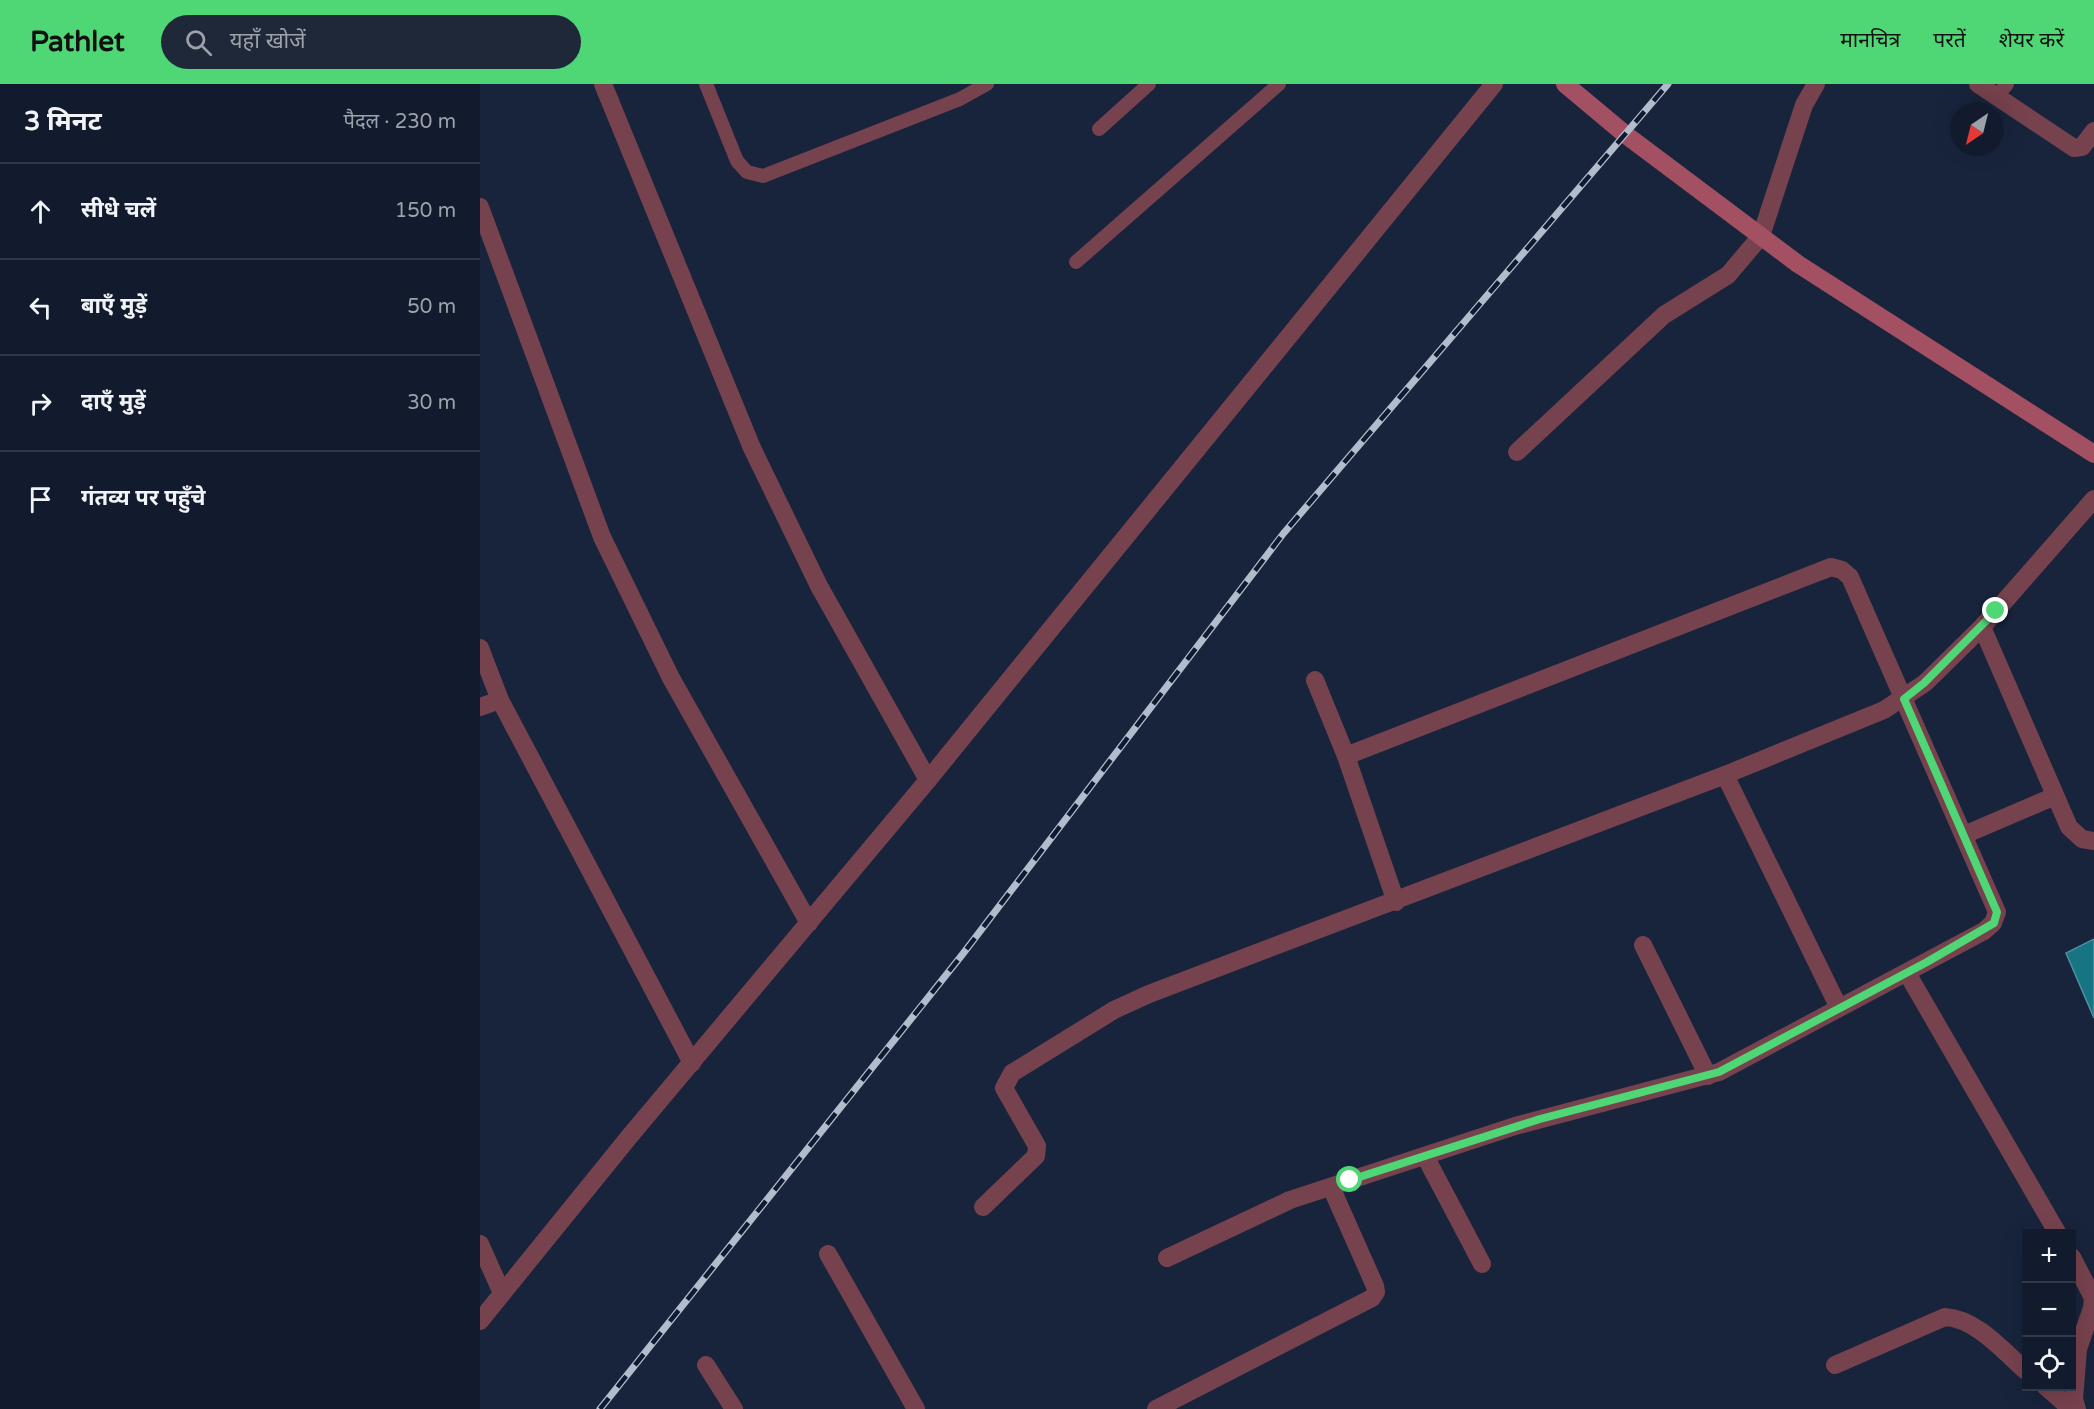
<!DOCTYPE html>
<html lang="hi">
<meta charset="utf-8">
<style>
:root{--surface:#121b2d;--page:#1f2839;--text:#f1f3f6;--muted:#9ca1aa;--line:#313949;--accent:#4fd675}
body{margin:0;font-family:"Varela Round","Noto Sans Devanagari",sans-serif;background:var(--page);color:var(--text)}
.controls{position:absolute;right:18px;bottom:18px;display:grid;overflow:hidden;border-radius:0px;box-shadow:0 6px 24px #0002}
.controls button{width:54px;height:54px;display:grid;place-items:center;padding:0;border:0;border-bottom:2px solid var(--line);background:var(--surface);color:var(--text);font:30px sans-serif}
.compass{position:absolute;left:1470px;top:18px;width:54px;height:54px;border-radius:50%;background:var(--surface);box-shadow:0 6px 24px #0002;rotate:215deg}
.stop{position:absolute;width:18px;height:18px;margin:-14px;border:4px solid #4fd675;border-radius:50%;background:#fff}
.stop.end{background:#4fd675;border-color:#fff;box-shadow:0 2px 6px #0008}
.list{margin:0;padding:0;list-style:none}
h2{display:flex;justify-content:space-between;align-items:center;height:78px;margin:0;padding:0 24px;font-size:26px}
h2 small{font-size:20px;font-weight:400;color:var(--muted)}
.list li{display:grid;grid-template-columns:39px 1fr auto;gap:18px;align-items:center;box-sizing:border-box;height:96px;padding:0 24px;border-top:2px solid var(--line)}
.list b{display:block;font-size:22px;white-space:nowrap}
.list em{font-size:20px;font-style:normal;color:var(--muted)}
.icon{flex:none;width:33px;height:33px;fill:none;stroke:currentColor;stroke-width:2;stroke-linecap:round;stroke-linejoin:round}
.map{position:relative;flex:none;width:1614px;height:1325px;overflow:hidden}
header{display:flex;align-items:center;gap:36px;box-sizing:border-box;height:84px;padding:0 30px;background:var(--accent);color:#111}
header strong{font-size:28px}
nav{display:flex;gap:33px;margin-inline-start:auto;font-size:21px}
.search{width:420px;height:54px;background:var(--page);display:flex;align-items:center;gap:15px;box-sizing:border-box;padding:0 21px;border-radius:33px;color:var(--muted);font-size:22px}
main{display:flex}
aside{flex:1;background:var(--surface)}
.map>svg:first-child{display:block}
</style>
<header>
<strong>Pathlet</strong>
<div class="search"><svg class="icon" aria-label="search" viewBox="0 0 24 24"><circle cx="10" cy="10" r="6"/><path d="M15 15l6 6"/></svg>यहाँ खोजें</div>
<nav><a>मानचित्र</a><a>परतें</a><a>शेयर करें</a></nav>
</header>
<main>
<aside>
<h2>3 मिनट<small>पैदल · 230 m</small></h2>
<ul class="list">
<li><svg class="icon" aria-label="ahead" viewBox="0 0 24 24"><path d="M12 20V5M6 11l6-6 6 6"/></svg><div><b>सीधे चलें</b></div><em>150 m</em></li>
<li><svg class="icon" aria-label="left" viewBox="0 0 24 24"><path d="M17 20v-9H6M10 6l-5 5 5 5"/></svg><div><b>बाएँ मुड़ें</b></div><em>50 m</em></li>
<li><svg class="icon" aria-label="right" viewBox="0 0 24 24"><path d="M7 20v-9h11M14 6l5 5-5 5"/></svg><div><b>दाएँ मुड़ें</b></div><em>30 m</em></li>
<li><svg class="icon" aria-label="arrive" viewBox="0 0 24 24"><path d="M6 21V4h12l-3 4 3 4H6"/></svg><div><b>गंतव्य पर पहुँचे</b></div></li>
</ul>
</aside>
<div class="map">
<svg width="1614" height="1325" viewBox="0 0 1614 1325">
<rect width="100%" height="100%" fill="#18243c"/>
<path fill="#177482" stroke="#4d91a0" stroke-width="1.5" d="M1614,855V934L1586,869Z"/>
<g fill="none" stroke-linecap="round" stroke-linejoin="round">
<g stroke="#76424d" stroke-width="14">
<path d="M226,0L257,77L267,88L283,92L480,15L507,0"/>
<path d="M1517,12L1527,0"/>
<path d="M619,45L669,0"/>
<path d="M596,178L799,0"/>
</g>
<g stroke="#76424d" stroke-width="18">
<path d="M123,0L272,364L339,502L448,696"/>
<path d="M1498,0L1594,64L1602,63L1614,47"/>
<path d="M0,123L122,453L191,594L329,839"/>
<path d="M1037,368L1184,231L1248,191L1281,152L1324,21L1336,0"/>
<path d="M1502,543L1589,743L1602,755L1614,757"/>
<path d="M0,564L20,616L212,979"/>
<path d="M835,596L866,672L916,818"/>
<path d="M0,623L20,616"/>
<path d="M1245,691L1359,924"/>
<path d="M1484,751L1575,712"/>
<path d="M1163,861L1228,992"/>
<path d="M1427,889L1578,1150"/>
<path d="M945,1072L1002,1180"/>
<path d="M503,1123L556,1072L557,1062L524,1004L532,989L634,926L669,910L1245,691L1404,626L1445,599L1502,543L1614,415"/>
<path d="M0,1160L22,1209"/>
<path d="M348,1170L436,1325"/>
<path d="M1592,1173L1613,1214L1612,1224L1598,1265L1594,1315L1597,1325"/>
<path d="M687,1174L810,1116L1035,1042L1239,988L1504,847L1513,839L1517,828L1370,493L1362,486L1351,483L866,672"/>
<path d="M0,1237L149,1053L448,696L1014,0"/>
<path d="M226,1281L254,1325"/>
<path d="M1355,1281L1465,1233C1497,1235 1523,1267 1546,1287"/>
<path d="M1565,1302L1591,1325"/>
<path d="M676,1325L892,1214L896,1208L895,1202L851,1103"/>
</g>
<path stroke="#a35063" stroke-width="18" d="M1085,0L1146,51L1318,180L1614,370"/>
<defs>
<path id="rail" d="M120,1325L482,871L803,450L1188,0"/>
</defs>
<use href="#rail" stroke="#b2bccd" stroke-width="7"/>
<use href="#rail" stroke="#0f1a31" stroke-width="4.5" stroke-dasharray="14" stroke-linecap="butt"/>
</g>
<g fill="none" stroke-linecap="round" stroke-linejoin="round">
<path stroke="#4fd675" stroke-width="8" d="M870,1096L1060,1035L1239,988L1447,878L1514,839L1517,828L1424,615L1444,599L1516,527"/>
</g>
</svg>
<div class="controls">
<button>+</button>
<button>−</button>
<button><svg class="icon" aria-label="locate" viewBox="0 0 24 24"><circle cx="12" cy="12" r="6"/><path d="M12 2v4M12 18v4M2 12h4M18 12h4"/></svg></button>
</div>
<svg class="compass" viewBox="-18 -18 36 36"><path d="M0-13l5 13h-10z" fill="#e53935"/><path d="M0 13l5-13h-10z" fill="#9ca1aa"/></svg>
<div class="stop" style="left:870px;top:1096px"></div>
<div class="stop end" style="left:1516px;top:527px"></div>
</div>
</main>
